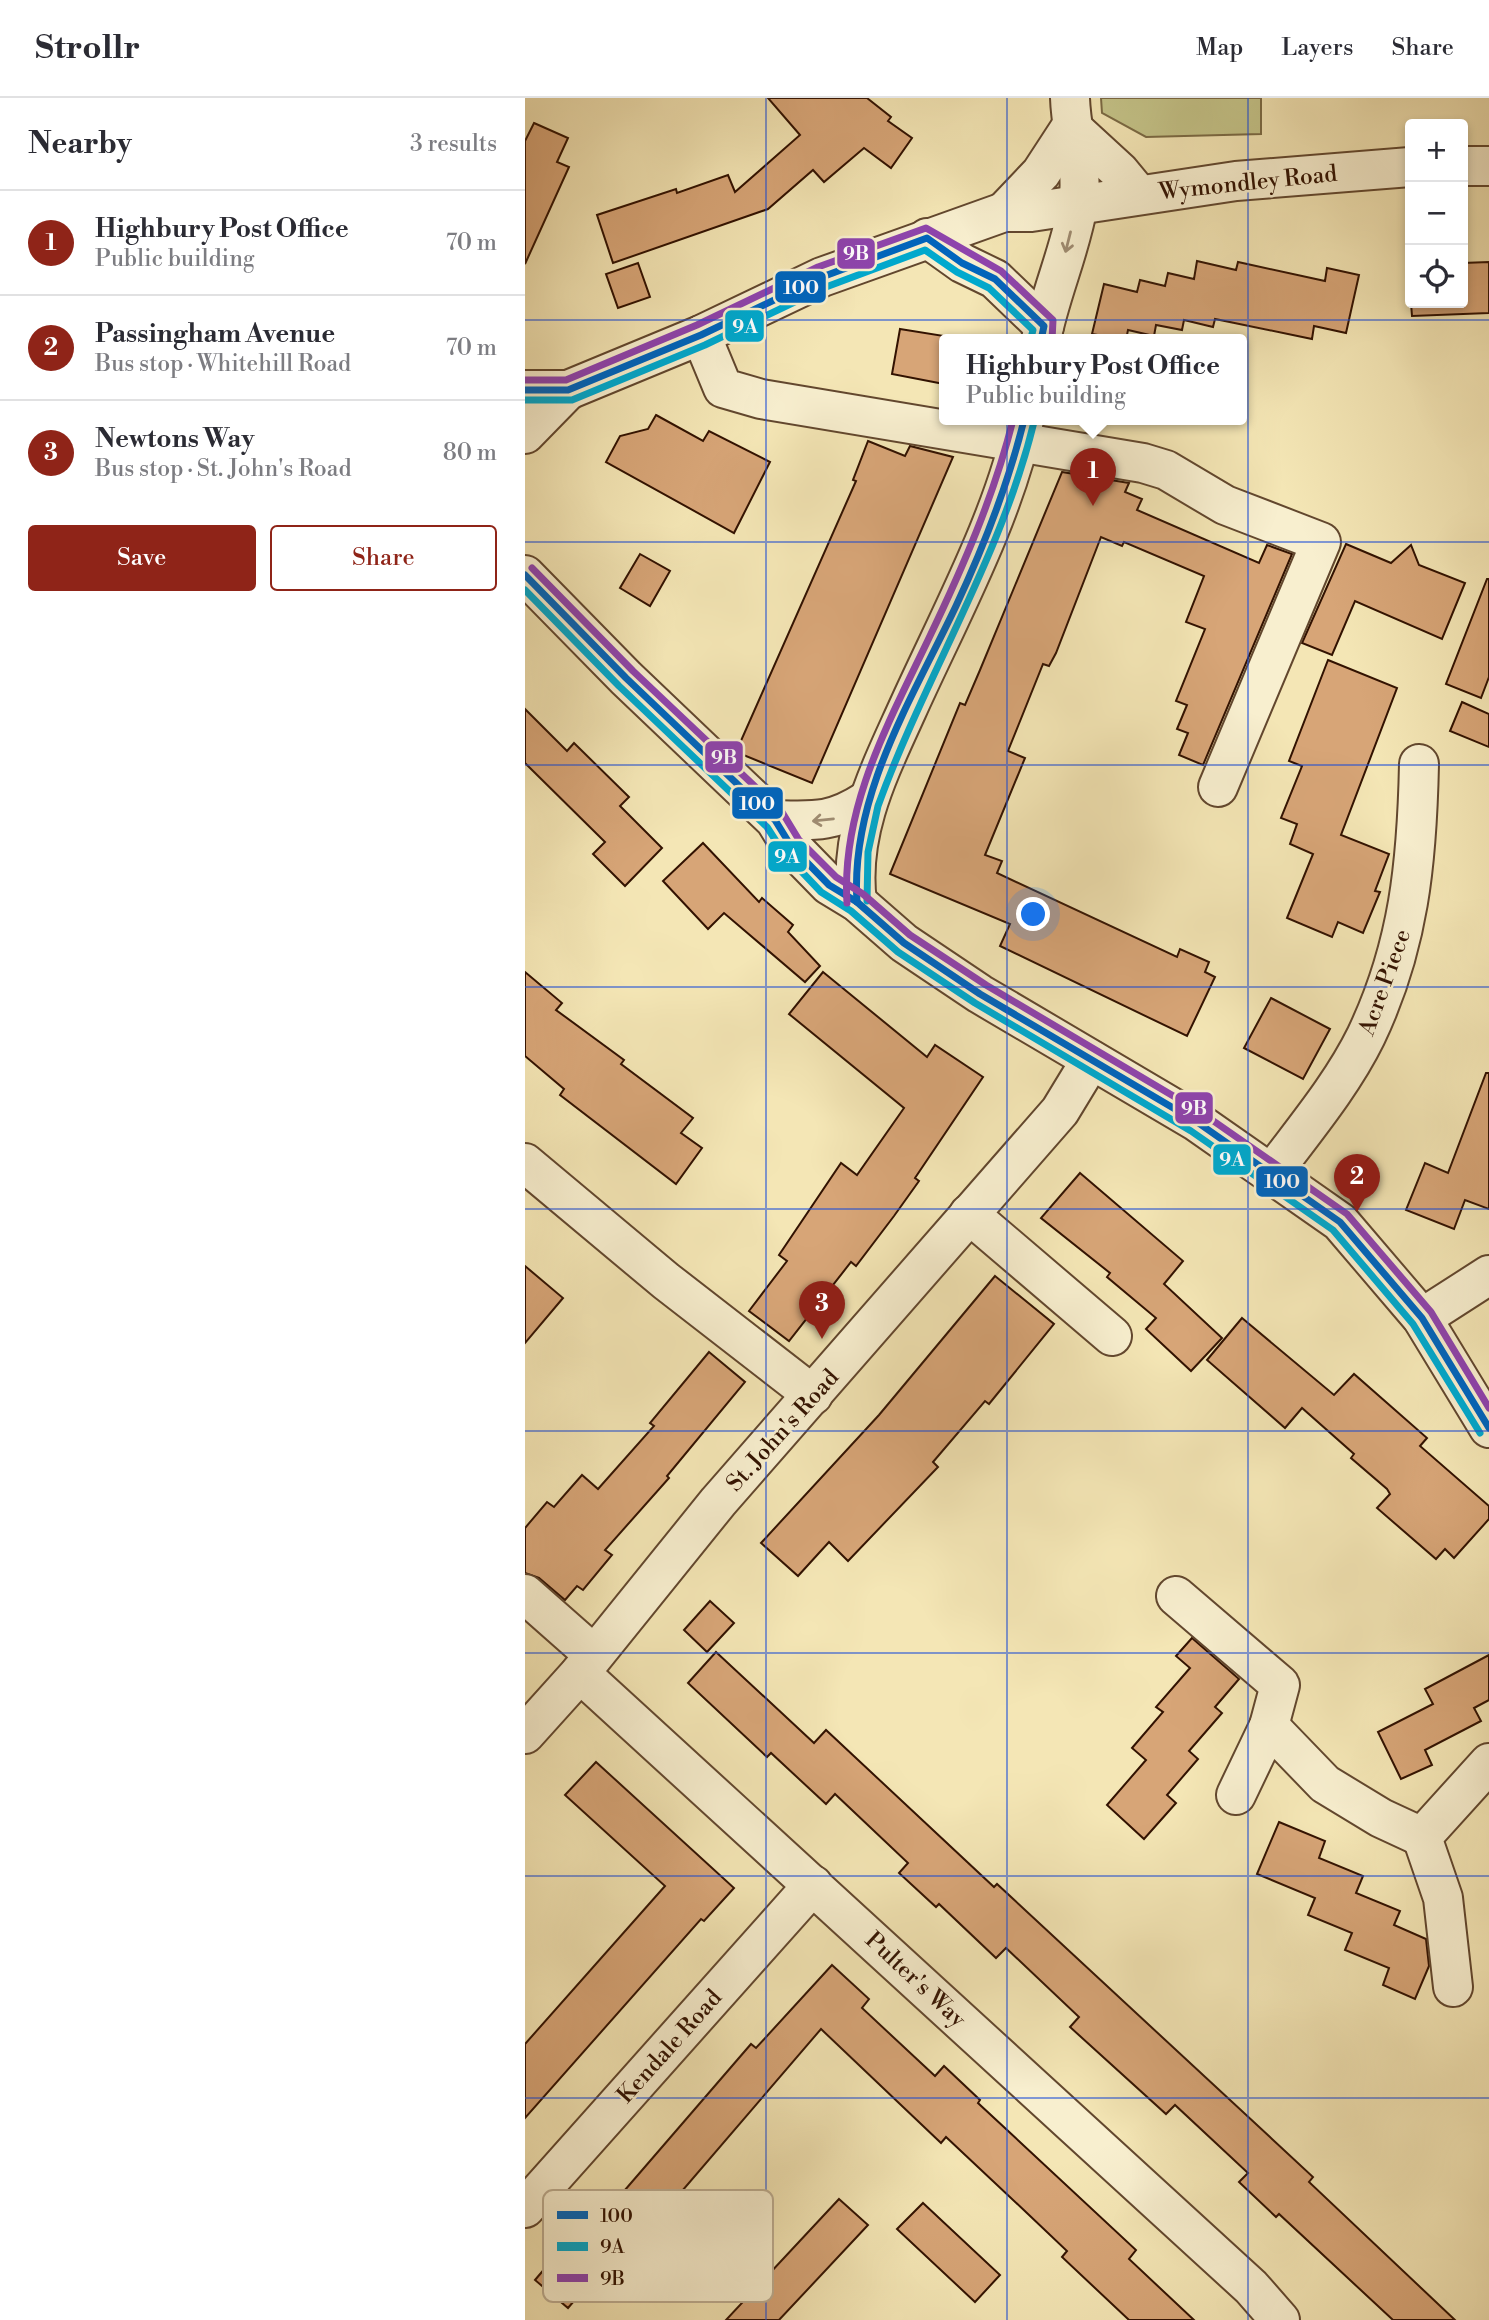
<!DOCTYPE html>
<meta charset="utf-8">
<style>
:root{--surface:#fff;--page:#f2f2f3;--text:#2b2b33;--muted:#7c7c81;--line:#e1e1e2;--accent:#8f2418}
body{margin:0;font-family:"Libre Bodoni",serif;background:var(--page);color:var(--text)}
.controls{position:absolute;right:21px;top:21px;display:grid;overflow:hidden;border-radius:7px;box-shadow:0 4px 10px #0003}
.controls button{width:63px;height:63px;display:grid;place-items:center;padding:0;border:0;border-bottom:2px solid var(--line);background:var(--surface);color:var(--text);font:35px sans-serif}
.you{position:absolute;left:509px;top:817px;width:24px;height:24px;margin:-18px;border:5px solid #fff;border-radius:50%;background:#1a73e8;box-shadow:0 0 0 10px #1a73e833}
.badge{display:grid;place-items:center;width:46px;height:46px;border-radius:50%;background:var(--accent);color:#fff;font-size:23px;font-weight:700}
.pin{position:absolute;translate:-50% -58px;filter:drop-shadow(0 2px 4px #0008)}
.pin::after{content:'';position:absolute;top:37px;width:24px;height:21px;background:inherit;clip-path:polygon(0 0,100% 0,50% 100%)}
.popup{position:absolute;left:414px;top:236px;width:308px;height:91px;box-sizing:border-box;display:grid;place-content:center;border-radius:7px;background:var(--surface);filter:drop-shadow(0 2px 5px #0005);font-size:23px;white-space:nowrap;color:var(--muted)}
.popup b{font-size:26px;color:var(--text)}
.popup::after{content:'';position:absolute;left:50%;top:100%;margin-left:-14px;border:14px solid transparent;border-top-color:var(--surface)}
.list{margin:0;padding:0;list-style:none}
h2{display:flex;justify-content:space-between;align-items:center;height:91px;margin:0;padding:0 28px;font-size:30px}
h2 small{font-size:23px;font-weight:400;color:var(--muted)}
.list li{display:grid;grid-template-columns:46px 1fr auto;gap:21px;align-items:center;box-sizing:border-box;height:105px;padding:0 28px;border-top:2px solid var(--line)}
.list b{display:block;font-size:26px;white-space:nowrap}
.list p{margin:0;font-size:23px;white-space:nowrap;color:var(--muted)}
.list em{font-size:23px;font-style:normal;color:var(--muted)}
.actions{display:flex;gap:14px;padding:21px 28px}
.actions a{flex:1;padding:16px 0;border:2px solid var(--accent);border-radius:7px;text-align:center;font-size:24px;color:var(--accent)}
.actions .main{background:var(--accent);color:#fff}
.icon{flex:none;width:38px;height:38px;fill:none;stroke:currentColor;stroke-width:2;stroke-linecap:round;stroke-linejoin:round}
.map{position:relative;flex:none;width:964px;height:2222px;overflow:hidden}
header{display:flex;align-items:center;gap:42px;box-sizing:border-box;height:98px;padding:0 35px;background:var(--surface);border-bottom:2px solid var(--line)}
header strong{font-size:33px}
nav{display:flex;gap:38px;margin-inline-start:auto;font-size:24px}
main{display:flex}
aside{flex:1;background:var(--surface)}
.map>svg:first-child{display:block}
</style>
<header>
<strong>Strollr</strong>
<nav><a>Map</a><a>Layers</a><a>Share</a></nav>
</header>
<main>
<aside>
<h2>Nearby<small>3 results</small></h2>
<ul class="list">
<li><span class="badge">1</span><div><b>Highbury Post Office</b><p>Public building</p></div><em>70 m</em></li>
<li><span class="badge">2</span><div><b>Passingham Avenue</b><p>Bus stop · Whitehill Road</p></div><em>70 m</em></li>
<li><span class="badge">3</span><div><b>Newtons Way</b><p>Bus stop · St. John's Road</p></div><em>80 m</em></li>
</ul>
<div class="actions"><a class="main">Save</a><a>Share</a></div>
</aside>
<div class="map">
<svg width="964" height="2222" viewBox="0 0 964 2222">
<rect width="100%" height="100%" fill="#f4e6b5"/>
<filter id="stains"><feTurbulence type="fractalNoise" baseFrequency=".00286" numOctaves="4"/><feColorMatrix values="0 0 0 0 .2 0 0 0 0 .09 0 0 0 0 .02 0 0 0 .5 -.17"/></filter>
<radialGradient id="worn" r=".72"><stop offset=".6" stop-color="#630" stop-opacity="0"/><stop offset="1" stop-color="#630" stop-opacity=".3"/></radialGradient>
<path fill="#c4c388" stroke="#7b6a44" stroke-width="2" d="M576,0H736V36L621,39L577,15Z"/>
<g fill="#d7a577" stroke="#321201" stroke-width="2">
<path d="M243,0H342L366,19L363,23L387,40L366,70L339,50L299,84L288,72L243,111L88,165L72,117L151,91L152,95L203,77L210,94L275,37Z"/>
<path d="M9,25L43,40L32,64L44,69L0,166V43Z"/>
<path d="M672,163L711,172L713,164L800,183L802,170L834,177L821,235L789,228L787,241L690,221L688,229L659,222L657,232L631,227L629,238L603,232L601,242L567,236L579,186L612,194L615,182L640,188L643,175L669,181Z"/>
<path d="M964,164V215L887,218L886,205H938V165Z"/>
<path d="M113,165L125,199L93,210L81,176Z"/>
<path d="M375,231L419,238V286L367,276Z"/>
<path d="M131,317L178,343L184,333L245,364L209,435L81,364L95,338L123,331Z"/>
<path d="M343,343L380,358L385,348L428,359L287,685L211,654L331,383L328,382Z"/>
<path d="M537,374L604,385L600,394L617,401L612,412L734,465L742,447L767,456L678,667L654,657L663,635L652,631L662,607L651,603L680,531L661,524L679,478L599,444L597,448L576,439L531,555L524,568L518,566L483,653L500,660L460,757L477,763L472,775L652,859L655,851L684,864L680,874L690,879L662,938L475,848L485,826L365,776L435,605L440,607L455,572Z"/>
<path d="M821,446L866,465L886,447L894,467L940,485L917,541L830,503L807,557L777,545Z"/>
<path d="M115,456L145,473L125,508L95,490Z"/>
<path d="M962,481H964V579L956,600L921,586Z"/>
<path d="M803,562L872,590L816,737L864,756L850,793L855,794L838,835L813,824L807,839L762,820L788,756L765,746L772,726L756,720L777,668L764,663Z"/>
<path d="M937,604L964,616V649L925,633Z"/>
<path d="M0,611L42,653L49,645L104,699L95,708L137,750L100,788L68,756L80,744L0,665Z"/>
<path d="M178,745L234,804L237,800L268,827L263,834L295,868L280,884L199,815L183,831L138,783Z"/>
<path d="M0,874L37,905L31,912L99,962L96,966L168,1020L156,1035L177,1050L151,1086L35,997L39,991L0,958Z"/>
<path d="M298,874L402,959L410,947L458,979L390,1080L394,1083L369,1118L331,1168L326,1164L264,1243L224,1213L262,1163L254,1157L316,1065L332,1077L379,1010L264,916Z"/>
<path d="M746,900L805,931L778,981L719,950Z"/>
<path d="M961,975H964V1111L940,1102L929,1131L881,1112L900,1065L923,1075Z"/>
<path d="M555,1075L658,1163L639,1186L697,1240L666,1273L621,1231L631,1220L582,1179L585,1175L516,1120Z"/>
<path d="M0,1168L38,1200L0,1245Z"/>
<path d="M470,1178L529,1226L464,1306L460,1303L408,1364L413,1369L323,1463L304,1444L273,1478L236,1445L354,1317Z"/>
<path d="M717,1220L809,1297L829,1276L902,1340L895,1348L964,1408V1421L929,1460L920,1451L911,1461L852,1410L865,1396L862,1391L826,1360L829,1356L777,1310L760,1330L682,1262Z"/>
<path d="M184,1254L220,1284L142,1378L144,1380L80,1452L87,1457L58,1492L52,1488L40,1502L14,1480L0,1475V1430L22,1404L29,1409L57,1377L73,1391L129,1328L125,1325Z"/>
<path d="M185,1503L209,1525L182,1554L159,1532Z"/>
<path d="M667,1540L714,1581L690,1609L697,1615L664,1653L673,1661L642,1697L651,1705L619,1741L582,1707L621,1662L607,1650L638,1614L631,1609L665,1570L651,1558Z"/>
<path d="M191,1554L289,1645L301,1632L469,1789L472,1786L788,2079L784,2084L930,2222H868L754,2116L751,2119L714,2084L723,2075L650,2007L641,2016L545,1929L554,1919L481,1850L471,1860L414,1806L411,1809L374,1775L383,1765L310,1696L301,1706L246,1655L242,1659L163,1585Z"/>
<path d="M964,1557V1602L949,1610L956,1623L900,1652L907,1667L876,1681L853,1634L908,1606L900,1591Z"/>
<path d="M71,1664L209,1790L179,1823L176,1821L0,2020V1946L140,1788L40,1697Z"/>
<path d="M754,1724L800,1743L794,1760L838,1778L831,1795L875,1813L869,1827L901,1841L904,1868L890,1901L858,1887L864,1870L820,1852L827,1835L783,1817L790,1800L732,1776Z"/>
<path d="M307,1867L344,1901L337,1910L410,1978L419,1968L455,2002L453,2005L611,2152L604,2161L669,2222H604L537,2159L542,2153L503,2116L421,2039L416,2045L296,1931L121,2135L113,2128L43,2210L10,2182L74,2107L81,2114L226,1946L231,1950Z"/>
<path d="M314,2101L343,2127L254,2222H201Z"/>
<path d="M398,2105L475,2177L450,2204L372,2131Z"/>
</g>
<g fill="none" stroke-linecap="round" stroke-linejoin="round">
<defs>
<g id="minor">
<path d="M546,29L595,74L614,97"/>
<path d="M938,68H964"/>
<path d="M479,114L516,75L546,29"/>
<path d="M402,140L437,165L470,181L519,228"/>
<path d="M176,237L198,290L236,301L618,365L641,372L700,407L796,444L693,689"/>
<path d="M516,242C525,196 545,153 553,107C559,71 546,36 545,0"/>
<path d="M0,292H43L176,237L297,179L479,114H506L711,83L885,69"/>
<path d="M0,336L43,292"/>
<path d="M0,477L101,580L250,722L266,748L304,787L332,804L379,845L455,896L672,1024L815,1124L897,1220L964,1330"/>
<path d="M250,722C290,723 307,725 341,703"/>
<path d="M332,804C323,734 354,674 382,612C422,523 480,417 499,322"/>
<path d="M0,1065L141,1183L288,1297"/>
<path d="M747,1075C779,1032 817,987 841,938C884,848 892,764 894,666"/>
<path d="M444,1116L587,1238"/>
<path d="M897,1220L964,1177"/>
<path d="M0,1496L68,1556"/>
<path d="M651,1498L755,1587L744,1628"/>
<path d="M55,1575L726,2189L755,2222"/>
<path d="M0,1636L55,1575L193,1404L535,1013L566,962"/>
<path d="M711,1697L744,1628L800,1686L856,1720L897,1739"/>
<path d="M928,1889L918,1800L897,1739L964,1665"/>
<path d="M0,2110L288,1787"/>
</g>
</defs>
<use href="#minor" stroke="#62472e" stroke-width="42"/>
<use href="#minor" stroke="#f8efcf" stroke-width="38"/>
<defs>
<g id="bus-1">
<path d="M0,292H43L176,237L297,179L402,140L437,165L470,181L519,228L516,242"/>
<path d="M0,477L101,580L250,722L266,748L304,787L332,804L379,845L455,896L672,1024L815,1124L897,1220L964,1330"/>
<path d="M332,804C325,698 387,601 431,508C459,448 483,387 499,322"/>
</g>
<g id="bus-2">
<path d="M0,302H47L180,247L301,189L400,152L432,174L464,190L508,232L506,240"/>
<path d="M0,492L94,588L242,729L258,754L296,794L326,813L373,854L450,905L666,1033L808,1132L888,1226L955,1335"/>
<path d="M342,803L343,754L353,708C400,578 476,460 509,324"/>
</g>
<g id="bus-3">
<path d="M0,282H41L172,227L293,169L401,130L476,173L528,222L527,242"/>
<path d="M7,470L108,573L257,714L274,742L311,779L338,796L385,837L461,887L677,1015L822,1116L906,1214L964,1310"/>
<path d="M322,805C316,709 364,624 404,540C438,469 469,398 488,322"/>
</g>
</defs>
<use href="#bus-1" stroke="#f8efcf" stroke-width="12"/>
<use href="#bus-2" stroke="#f8efcf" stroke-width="12"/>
<use href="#bus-3" stroke="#f8efcf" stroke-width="12"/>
<use href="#bus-1" stroke="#0065bd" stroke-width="7"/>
<use href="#bus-2" stroke="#00a9ce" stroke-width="7"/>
<use href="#bus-3" stroke="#8e44ad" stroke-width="7"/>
</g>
<defs><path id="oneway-shaft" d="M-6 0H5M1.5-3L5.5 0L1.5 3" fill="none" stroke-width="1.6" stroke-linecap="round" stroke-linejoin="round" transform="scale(1.75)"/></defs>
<g stroke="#9f8c72">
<use href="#oneway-shaft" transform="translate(543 144) rotate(104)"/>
<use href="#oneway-shaft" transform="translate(298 722) rotate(174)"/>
</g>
<path fill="none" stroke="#1d4ed8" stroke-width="2" stroke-opacity="0.55" d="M241,0V2222M482,0V2222M723,0V2222M0,222H964M0,444H964M0,667H964M0,889H964M0,1111H964M0,1333H964M0,1555H964M0,1778H964M0,2000H964"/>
<g text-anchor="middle" stroke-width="5" stroke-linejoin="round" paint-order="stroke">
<g font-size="23" fill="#321201" stroke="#f8efcf">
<text transform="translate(723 84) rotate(-6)" y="8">Wymondley Road</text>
<text transform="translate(859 884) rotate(-70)" y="8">Acre Piece</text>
<text transform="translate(257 1332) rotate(-48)" y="8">St. John's Road</text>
<text transform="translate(391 1881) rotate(43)" y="8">Pulter's Way</text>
<text transform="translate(144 1948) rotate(-48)" y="8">Kendale Road</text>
</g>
</g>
<rect x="18" y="2092" width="230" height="112" rx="10" fill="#f8efcf" stroke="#bdad91" stroke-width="2"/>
<rect x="32" y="2113" width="31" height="8" fill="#0065bd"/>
<rect x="32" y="2144" width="31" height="9" fill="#00a9ce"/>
<rect x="32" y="2176" width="31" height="8" fill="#8e44ad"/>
<g font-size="19" fill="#321201">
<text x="75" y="2124">100</text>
<text x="75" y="2155">9A</text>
<text x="75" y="2187">9B</text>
</g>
<g stroke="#f8efcf" stroke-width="2.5">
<rect x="311" y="139" width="40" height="33" rx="7" fill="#8e44ad"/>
<rect x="249" y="172" width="53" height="34" rx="7" fill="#0065bd"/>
<rect x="199" y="211" width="41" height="34" rx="7" fill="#00a9ce"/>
<rect x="179" y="642" width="40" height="34" rx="7" fill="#8e44ad"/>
<rect x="206" y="688" width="53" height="34" rx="7" fill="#0065bd"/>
<rect x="242" y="742" width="41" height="33" rx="7" fill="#00a9ce"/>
<rect x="649" y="993" width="40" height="34" rx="7" fill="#8e44ad"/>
<rect x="687" y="1045" width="40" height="33" rx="7" fill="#00a9ce"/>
<rect x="730" y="1067" width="54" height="33" rx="7" fill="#0065bd"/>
</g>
<g font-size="19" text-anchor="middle" font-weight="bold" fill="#fff">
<text x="331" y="162">9B</text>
<text x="276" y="196">100</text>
<text x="220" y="235">9A</text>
<text x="199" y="666">9B</text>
<text x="232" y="712">100</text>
<text x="262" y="765">9A</text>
<text x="669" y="1017">9B</text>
<text x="707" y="1068">9A</text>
<text x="757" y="1090">100</text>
</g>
<rect width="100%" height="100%" filter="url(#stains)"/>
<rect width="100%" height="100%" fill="url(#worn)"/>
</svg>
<div class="controls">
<button>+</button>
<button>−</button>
<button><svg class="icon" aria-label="locate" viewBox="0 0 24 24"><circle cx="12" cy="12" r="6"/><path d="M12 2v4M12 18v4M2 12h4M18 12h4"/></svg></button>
</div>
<div class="you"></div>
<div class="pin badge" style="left:568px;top:408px">1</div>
<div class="popup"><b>Highbury Post Office</b>Public building</div>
<div class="pin badge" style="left:832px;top:1114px">2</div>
<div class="pin badge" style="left:297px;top:1241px">3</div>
</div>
</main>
